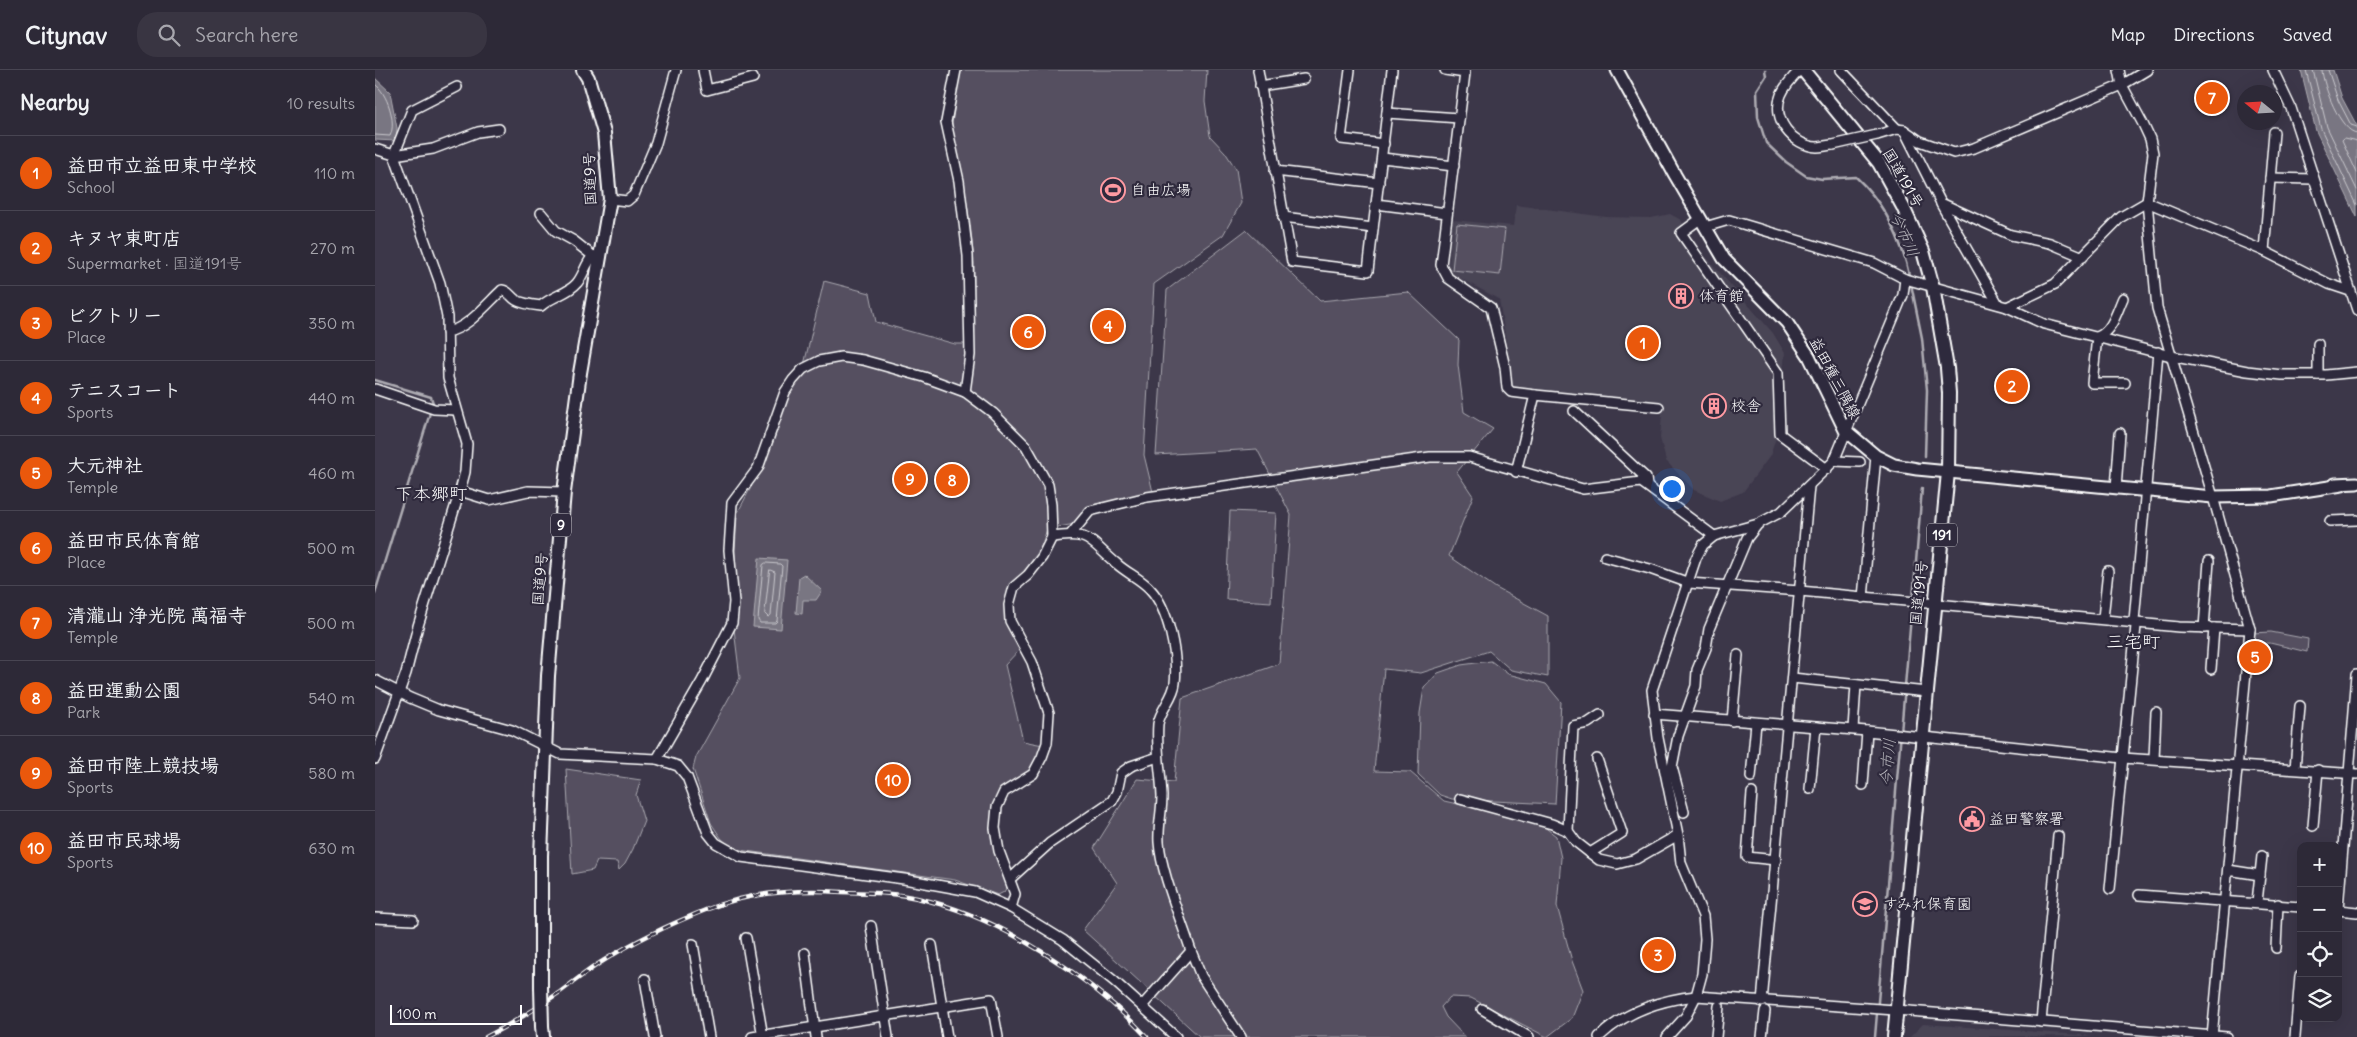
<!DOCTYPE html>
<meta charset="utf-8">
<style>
:root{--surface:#2d2937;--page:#393542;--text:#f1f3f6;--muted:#a7a6ad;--line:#484552;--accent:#ea580c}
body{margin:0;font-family:Delius,"Klee One",sans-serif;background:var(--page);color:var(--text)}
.controls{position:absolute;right:15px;bottom:15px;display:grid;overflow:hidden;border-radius:10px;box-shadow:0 5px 20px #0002}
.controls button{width:45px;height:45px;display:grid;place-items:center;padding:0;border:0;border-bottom:1px solid var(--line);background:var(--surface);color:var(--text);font:25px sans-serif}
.compass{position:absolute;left:1862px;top:15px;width:45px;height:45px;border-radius:50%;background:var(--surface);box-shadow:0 5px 20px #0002;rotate:288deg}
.scale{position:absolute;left:15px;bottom:12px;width:132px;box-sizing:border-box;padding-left:5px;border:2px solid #fff;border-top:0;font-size:14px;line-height:18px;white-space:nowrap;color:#fff;-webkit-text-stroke:4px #2f2a3d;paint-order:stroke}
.you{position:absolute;left:1296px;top:418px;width:18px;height:18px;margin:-12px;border:4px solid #fff;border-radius:50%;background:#1a73e8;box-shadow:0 0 0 8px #1a73e833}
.badge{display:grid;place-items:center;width:32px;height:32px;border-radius:50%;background:var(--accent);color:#fff;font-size:16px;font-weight:700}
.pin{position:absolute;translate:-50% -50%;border:2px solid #fff;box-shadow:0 1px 5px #0006}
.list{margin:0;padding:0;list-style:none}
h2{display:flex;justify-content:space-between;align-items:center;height:65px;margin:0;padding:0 20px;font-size:21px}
h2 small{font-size:16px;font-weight:400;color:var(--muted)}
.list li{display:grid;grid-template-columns:32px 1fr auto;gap:15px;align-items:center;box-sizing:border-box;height:75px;padding:0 20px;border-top:1px solid var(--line)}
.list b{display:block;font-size:19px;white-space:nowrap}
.list p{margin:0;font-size:16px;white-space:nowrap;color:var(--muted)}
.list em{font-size:16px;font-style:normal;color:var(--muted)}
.icon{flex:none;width:28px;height:28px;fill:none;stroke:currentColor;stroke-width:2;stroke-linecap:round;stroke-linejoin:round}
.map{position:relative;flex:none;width:1982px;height:967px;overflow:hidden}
header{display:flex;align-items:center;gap:30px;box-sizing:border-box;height:70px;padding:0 25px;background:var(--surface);border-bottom:1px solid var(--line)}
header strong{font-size:24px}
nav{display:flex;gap:28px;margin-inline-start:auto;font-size:18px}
.search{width:350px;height:45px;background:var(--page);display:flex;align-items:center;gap:12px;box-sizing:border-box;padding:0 18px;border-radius:20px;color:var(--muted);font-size:19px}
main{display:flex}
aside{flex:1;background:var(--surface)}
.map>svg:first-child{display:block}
</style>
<header>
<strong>Citynav</strong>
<div class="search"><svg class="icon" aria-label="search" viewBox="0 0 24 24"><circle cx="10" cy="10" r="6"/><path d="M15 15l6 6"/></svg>Search here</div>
<nav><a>Map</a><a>Directions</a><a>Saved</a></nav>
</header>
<main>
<aside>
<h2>Nearby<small>10 results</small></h2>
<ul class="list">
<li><span class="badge">1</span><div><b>益田市立益田東中学校</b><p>School</p></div><em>110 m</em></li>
<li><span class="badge">2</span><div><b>キヌヤ東町店</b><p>Supermarket · 国道191号</p></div><em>270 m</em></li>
<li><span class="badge">3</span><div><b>ビクトリー</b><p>Place</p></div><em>350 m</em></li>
<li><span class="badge">4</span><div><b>テニスコート</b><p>Sports</p></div><em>440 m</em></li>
<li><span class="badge">5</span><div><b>大元神社</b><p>Temple</p></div><em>460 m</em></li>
<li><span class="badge">6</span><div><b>益田市民体育館</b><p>Place</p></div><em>500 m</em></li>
<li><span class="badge">7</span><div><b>清瀧山 浄光院 萬福寺</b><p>Temple</p></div><em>500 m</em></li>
<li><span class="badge">8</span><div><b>益田運動公園</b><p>Park</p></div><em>540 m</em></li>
<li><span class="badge">9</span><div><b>益田市陸上競技場</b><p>Sports</p></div><em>580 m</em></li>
<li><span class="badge">10</span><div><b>益田市民球場</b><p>Sports</p></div><em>630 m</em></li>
</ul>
</aside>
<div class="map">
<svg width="1982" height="967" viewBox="0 0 1982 967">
<rect width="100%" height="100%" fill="#3c3749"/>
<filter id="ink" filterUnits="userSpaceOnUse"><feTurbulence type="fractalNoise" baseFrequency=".02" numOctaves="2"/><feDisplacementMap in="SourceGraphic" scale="10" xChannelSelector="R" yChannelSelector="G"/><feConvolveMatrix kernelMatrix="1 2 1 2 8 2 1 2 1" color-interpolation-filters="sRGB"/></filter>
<g filter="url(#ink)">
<g fill="#494455">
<path d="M1141,135L1231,147L1276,148L1295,144L1306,150L1317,171L1398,263L1410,283L1402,365L1395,386L1368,422L1345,431L1319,420L1291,391L1285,368L1288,332L1135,317V295L1124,229L1073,202L1078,150L1138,156Z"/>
<path d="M1548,954L1721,966L1535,967Z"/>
</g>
<g fill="#555060" stroke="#aaa8b0">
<path d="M585,0H832L830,31L835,66L850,82L861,99L866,133L848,165L779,214L769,385L778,422L714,437L700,454L672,459L664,483L653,498L638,513L631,535L645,579L630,595L648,671L668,675L656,700L627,719L616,757L619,780L633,815L629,822L623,825L580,810L371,781L357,778L346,768L336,753L318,699L321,687L365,608L359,559L362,529L360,483L362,444L386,398L410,322L428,299L449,211L495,223L501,252L580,274H598L599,193L595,152L577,54Z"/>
<path d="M1082,154L1130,159L1125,205L1077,200Z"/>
<path d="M871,160L945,231L1033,222L1084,270L1083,295L1089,342L1118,359L1082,402L1098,426L1074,486L1121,518L1173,546V607L1136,600L1114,581L1046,603L1009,599L999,701L1035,702L1069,731L1163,752L1181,766L1186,788L1182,836L1197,891L1208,920L1197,948L1172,967L1096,928L1075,927L1066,937L1071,947L1090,967H825L708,860L742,813L719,778L762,709L799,712L807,628L904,594L916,445L882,379L781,385L792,220Z"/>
<path d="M855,441L901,443L896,532L851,529Z"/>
<path d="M1896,562L1933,569L1932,582L1895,573L1876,574L1877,563Z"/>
<path d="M1116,591L1133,604L1171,614L1186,632L1180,734L1077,729L1065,725L1043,704L1045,643L1049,618L1063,603L1086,595Z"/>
<path d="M191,699L266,710L261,725L269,751L258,779L250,794L244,800L242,792L222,791L218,800L197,804Z"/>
</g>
<g fill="#797682" stroke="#afadb4">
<path d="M1926,0H1958L1967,28L1982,56V147L1941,61Z"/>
<path d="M0,8L15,22L22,58L21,71L0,70Z"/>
<path d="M384,488L412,490L406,559L378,557Z"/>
<path d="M429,504L447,521L441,530H428L427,544L421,543L424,507Z"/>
</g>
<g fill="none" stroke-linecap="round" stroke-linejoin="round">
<g stroke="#c9c8cd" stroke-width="1">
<path d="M1931,0L1946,59L1982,135"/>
<path d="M1938,0L1952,57L1982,120"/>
<path d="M1947,0C1948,15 1965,62 1982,63"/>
<path d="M1953,0L1963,30L1976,55L1982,57"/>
<path d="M0,14C12,23 22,52 15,66L0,65"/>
<path d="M1982,71L1969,68L1967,70L1982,103"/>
<path d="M391,493L405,494L407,496L402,551L400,553H385L383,550L388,495Z"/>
<path d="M395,500L400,502L396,545L393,547L390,544Z"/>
</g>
<g stroke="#afadb4" stroke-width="2.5">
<path d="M1390,0L1391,6L1382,20L1383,47L1391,73L1411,92L1431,106L1447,109L1481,107C1510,134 1527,170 1535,209"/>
<path d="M1536,214L1547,268L1552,320L1550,386"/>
<path d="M0,310L56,327L58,333L0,523"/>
<path d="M1538,529L1547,418"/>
<path d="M1500,967L1537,534"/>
</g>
<defs>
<g id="minor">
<path d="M328,0L332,20L378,8"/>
<path d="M581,0L571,52L584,111L593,186L595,285L590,322"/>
<path d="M883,0L917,192L993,201L1017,0"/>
<path d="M975,0L966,69L1009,74"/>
<path d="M1070,0L1090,3L1066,195L1073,208L1116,238L1130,297L1132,318L1136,322L1160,325L1141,402"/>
<path d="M1425,0C1418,7 1410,15 1406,25C1396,49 1418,76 1442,77C1447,77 1453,75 1458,75"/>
<path d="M1466,0L1522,59"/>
<path d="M1744,0L1747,15L1768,54L1775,69L1778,83L1772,132L1782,238L1838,427L1875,559L1837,967"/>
<path d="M1898,0L1916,38L1982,240"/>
<path d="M885,16L929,9"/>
<path d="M1012,43L1084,48"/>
<path d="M1529,60L1566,133L1636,165L1675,173L1708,187"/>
<path d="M1502,65L1522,59L1529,60L1545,71L1579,83L1599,78L1747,15L1772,0"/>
<path d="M0,79L19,85L65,213L72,247L73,308L92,374L90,402L85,421L43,556L31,603L0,689"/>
<path d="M19,85L58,79L103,62L124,59"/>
<path d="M19,85L37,40L82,17"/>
<path d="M1007,88L1079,96"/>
<path d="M900,101L1004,113"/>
<path d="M1895,108L1938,109"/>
<path d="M235,129L252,131L259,125L281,73L301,0"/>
<path d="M1772,132L1889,181L1954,214L1975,221"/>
<path d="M1001,134L1072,143"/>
<path d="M1566,134L1623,234"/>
<path d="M166,143L181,161L199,171L218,186"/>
<path d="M908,147L998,158"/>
<path d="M1325,149L1306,163L1403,303L1405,364L1452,399"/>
<path d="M1330,157L1354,150L1499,193L1530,209L1632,237L1669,254L1796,286L1872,301L1907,305H1951L1982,302"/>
<path d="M1889,181L1899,62"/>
<path d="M1748,228C1742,241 1737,262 1722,267L1717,313H1750"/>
<path d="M1632,237L1680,214L1746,147L1772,132"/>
<path d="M72,262C93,258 111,235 127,220C134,221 135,226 141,230C148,234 158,235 166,236C177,226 193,224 202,213C209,205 210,194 218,186L225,185"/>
<path d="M1943,274V305"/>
<path d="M0,319L59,339L81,340"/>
<path d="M1160,325L1284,337"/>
<path d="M1199,341L1271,408L1272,415"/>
<path d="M1459,391L1485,392"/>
<path d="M1741,418L1745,363"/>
<path d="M85,421L114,430L153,421L189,422"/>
<path d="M1955,451L1982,450"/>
<path d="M696,464L715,441L772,427L1055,387H1094L1208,419L1266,412L1339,466"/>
<path d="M677,467C716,461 714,471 742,494C752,503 766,509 775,519C794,539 803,586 800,613C799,627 785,640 783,654C781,679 786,702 787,726C787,741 783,757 784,772C786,803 806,849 816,881L767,936"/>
<path d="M1230,487L1275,499L1314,513L1425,521L1804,557L1875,559"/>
<path d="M1488,528L1501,386"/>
<path d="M1728,548L1733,501"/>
<path d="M1829,558L1834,491"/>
<path d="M1836,599L1839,558"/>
<path d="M1417,608L1552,622"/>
<path d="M0,610L35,628L64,640L137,660L185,684L282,689L303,696L312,707L333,763L341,773L366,787L529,809L600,822L636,838L688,870L739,911L801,967"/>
<path d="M1279,644L1492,661L1748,688L1982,704"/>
<path d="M1357,651L1363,585"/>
<path d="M1478,659L1481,615"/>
<path d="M282,689L327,611L357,553L359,532L354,480L357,433L383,398L410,322L418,310L428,299L444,291L466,287L488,290L549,307L590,322L618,343L651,376L673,415L676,435L677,467L667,487L653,505L639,517L634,535L635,551L657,592L674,643L672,673L667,687L658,704L629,722L622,737L620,758L624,781L640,824L636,838"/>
<path d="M1779,689L1781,642"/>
<path d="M1920,699L1925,636"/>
<path d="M1376,707L1381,653"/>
<path d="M1488,715L1492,661"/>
<path d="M1435,719L1441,657"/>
<path d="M1377,723L1372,787L1401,790"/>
<path d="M1085,729L1177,754L1193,761L1201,772L1224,790L1242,794L1261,789L1303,765"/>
<path d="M1309,742L1297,697L1303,666L1321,616L1322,600L1331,578L1334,559L1372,468L1383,454"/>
<path d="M1938,756L1943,700"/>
<path d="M1193,761L1198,656L1213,653L1225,645"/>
<path d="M1215,783L1247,763L1222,689"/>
<path d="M1853,800L1885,805"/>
<path d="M635,809L675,773L737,731L742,722L746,703L756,696L783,687"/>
<path d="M1735,819L1761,556L1759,551L1783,282"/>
<path d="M1764,825L1926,837"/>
<path d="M1882,832L1887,786"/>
<path d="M1963,839L1982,604"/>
<path d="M1963,840L1982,842"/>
<path d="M0,848L38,850"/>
<path d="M496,856L513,967"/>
<path d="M371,868L388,967"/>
<path d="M318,874L334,967"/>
<path d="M557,875L572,967"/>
<path d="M1901,878L1903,834"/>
<path d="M816,881L826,906L866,967"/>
<path d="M430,883L441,967"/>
<path d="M270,909L280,967"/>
<path d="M1387,932L1434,416"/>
<path d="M1107,939L1154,967"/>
<path d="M1666,952L1683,766"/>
<path d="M377,967L616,929L623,967"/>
<path d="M1224,967C1251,941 1284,930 1321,926L1534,941L1852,967"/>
<path d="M1292,967L1311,946L1321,926L1327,904L1330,869L1328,846L1306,793L1303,765L1283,668L1277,620L1321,488L1328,475L1339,466L1383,454L1406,442L1459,391L1528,225L1530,209"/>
<path d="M1341,967L1344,936"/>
<path d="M1387,967L1390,941"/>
<path d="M1920,967L1925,906"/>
</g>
<g id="major">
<path d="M1242,0L1300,105L1349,189L1412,253L1434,286L1470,360L1501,386L1519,395L1542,399L1838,427L1896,426L1967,415"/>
<path d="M1960,414L1982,413"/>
</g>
<g id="highway">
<path d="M1428,0L1504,93L1528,137L1548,181L1558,217L1572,298L1574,323L1573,402L1519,967"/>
<path d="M166,917V786L173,606L189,422L205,303L235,129L229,63L213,8L208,0"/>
<path d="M167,956L168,967"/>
</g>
</defs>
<use href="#minor" stroke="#fff" stroke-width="12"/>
<use href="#major" stroke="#fff" stroke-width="15"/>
<use href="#highway" stroke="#fff" stroke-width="16"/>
<use href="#minor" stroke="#2f2a3d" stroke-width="9"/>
<use href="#major" stroke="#2f2a3d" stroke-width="11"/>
<use href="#highway" stroke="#2f2a3d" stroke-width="12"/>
<defs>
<path id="rail" d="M111,967C136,954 161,939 185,922C199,912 213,900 228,891C258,872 300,852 333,839C375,822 422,819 467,822C492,823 517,822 542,828C624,846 715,906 772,967"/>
</defs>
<use href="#rail" stroke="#fff" stroke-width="4.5"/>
<use href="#rail" stroke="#2f2a3d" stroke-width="2.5" stroke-dasharray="8" stroke-linecap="butt"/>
<defs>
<path id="minor-bridge" d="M1458,75L1502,65"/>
<path id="highway-bridge" d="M166,917L167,956"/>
</defs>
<use href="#minor-bridge" stroke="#fff" stroke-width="12" stroke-linecap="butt"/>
<use href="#highway-bridge" stroke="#fff" stroke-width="16" stroke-linecap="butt"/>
<use href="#minor-bridge" stroke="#2f2a3d" stroke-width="9"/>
<use href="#highway-bridge" stroke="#2f2a3d" stroke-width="12"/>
</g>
</g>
<defs>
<symbol id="stadium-ring" viewBox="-11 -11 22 22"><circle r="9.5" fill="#2f2a3d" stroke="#ff9aa2" stroke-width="1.5"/><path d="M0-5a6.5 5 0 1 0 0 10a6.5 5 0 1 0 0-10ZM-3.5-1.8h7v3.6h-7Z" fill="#ff9aa2"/></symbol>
<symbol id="building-ring" viewBox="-11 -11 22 22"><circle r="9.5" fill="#2f2a3d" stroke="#ff9aa2" stroke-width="1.5"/><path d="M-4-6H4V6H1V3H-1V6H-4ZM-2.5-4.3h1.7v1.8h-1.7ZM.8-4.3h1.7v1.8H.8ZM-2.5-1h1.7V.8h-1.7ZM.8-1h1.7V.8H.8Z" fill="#ff9aa2"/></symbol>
<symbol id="civic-ring" viewBox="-11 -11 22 22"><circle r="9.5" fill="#2f2a3d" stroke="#ff9aa2" stroke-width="1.5"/><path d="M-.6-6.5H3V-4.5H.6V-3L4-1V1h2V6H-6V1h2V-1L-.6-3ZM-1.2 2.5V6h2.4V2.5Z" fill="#ff9aa2"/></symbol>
<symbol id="school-ring" viewBox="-11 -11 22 22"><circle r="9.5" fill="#2f2a3d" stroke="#ff9aa2" stroke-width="1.5"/><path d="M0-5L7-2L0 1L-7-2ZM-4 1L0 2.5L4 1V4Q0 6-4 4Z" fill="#ff9aa2"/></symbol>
</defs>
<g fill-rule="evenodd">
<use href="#stadium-ring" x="724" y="106" width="28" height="28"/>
<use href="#building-ring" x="1292" y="212" width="28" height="28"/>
<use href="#building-ring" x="1325" y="322" width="28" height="28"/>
<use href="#civic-ring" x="1583" y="735" width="28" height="28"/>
<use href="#school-ring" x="1476" y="820" width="28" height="28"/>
</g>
<g text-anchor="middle" stroke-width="4.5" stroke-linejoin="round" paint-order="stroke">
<g fill="#2f2a3d" stroke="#c1bfc5" stroke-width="1">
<rect x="176" y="443.5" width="20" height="23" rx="4"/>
<rect x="1552" y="453.5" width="30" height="23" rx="4"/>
</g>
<g font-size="14" font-weight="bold" fill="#fff">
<text x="186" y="460">9</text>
<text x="1567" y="470">191</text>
</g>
<g font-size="15" fill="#fff" stroke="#2f2a3d">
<text transform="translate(1528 108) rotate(60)" y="5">国道191号</text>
<text transform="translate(215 109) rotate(-92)" y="5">国道9号</text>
<text transform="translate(1460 308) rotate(62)" y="5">益田種三隅線</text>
<text transform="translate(165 509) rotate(-85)" y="5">国道9号</text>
<text transform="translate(1544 523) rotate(-84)" y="5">国道191号</text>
</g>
<g font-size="15" fill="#fff" stroke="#2f2a3d" text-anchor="start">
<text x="756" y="125">自由広場</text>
<text x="1324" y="231">体育館</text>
<text x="1356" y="341">校舎</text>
<text x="1614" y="754">益田警察署</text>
<text x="1508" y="839">すみれ保育園</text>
</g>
<g font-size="16" font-style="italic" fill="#b5b4ba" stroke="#2f2a3d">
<text transform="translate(1530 164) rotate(66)" y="6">今市川</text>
<text transform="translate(1512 692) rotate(-85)" y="6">今市川</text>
</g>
<g font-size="18" fill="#fff" stroke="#2f2a3d">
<text x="56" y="430">下本郷町</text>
<text x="1758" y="578">三宅町</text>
</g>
</g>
</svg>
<div class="controls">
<button>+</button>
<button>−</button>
<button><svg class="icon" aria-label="locate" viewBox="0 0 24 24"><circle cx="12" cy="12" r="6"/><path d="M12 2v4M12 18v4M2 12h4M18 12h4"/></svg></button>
<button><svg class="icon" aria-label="layers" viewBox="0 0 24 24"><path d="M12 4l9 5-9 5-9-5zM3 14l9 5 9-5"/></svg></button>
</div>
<svg class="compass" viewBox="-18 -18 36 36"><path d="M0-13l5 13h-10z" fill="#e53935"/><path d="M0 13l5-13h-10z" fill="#a7a6ad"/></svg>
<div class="scale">100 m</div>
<div class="you"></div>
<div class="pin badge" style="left:1268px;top:273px">1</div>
<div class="pin badge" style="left:1637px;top:316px">2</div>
<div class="pin badge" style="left:1283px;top:885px">3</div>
<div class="pin badge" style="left:733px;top:256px">4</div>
<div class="pin badge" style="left:1880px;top:587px">5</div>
<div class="pin badge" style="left:653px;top:262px">6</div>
<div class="pin badge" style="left:1837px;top:28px">7</div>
<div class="pin badge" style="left:577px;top:410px">8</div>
<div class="pin badge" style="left:535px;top:409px">9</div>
<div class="pin badge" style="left:518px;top:710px">10</div>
</div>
</main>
